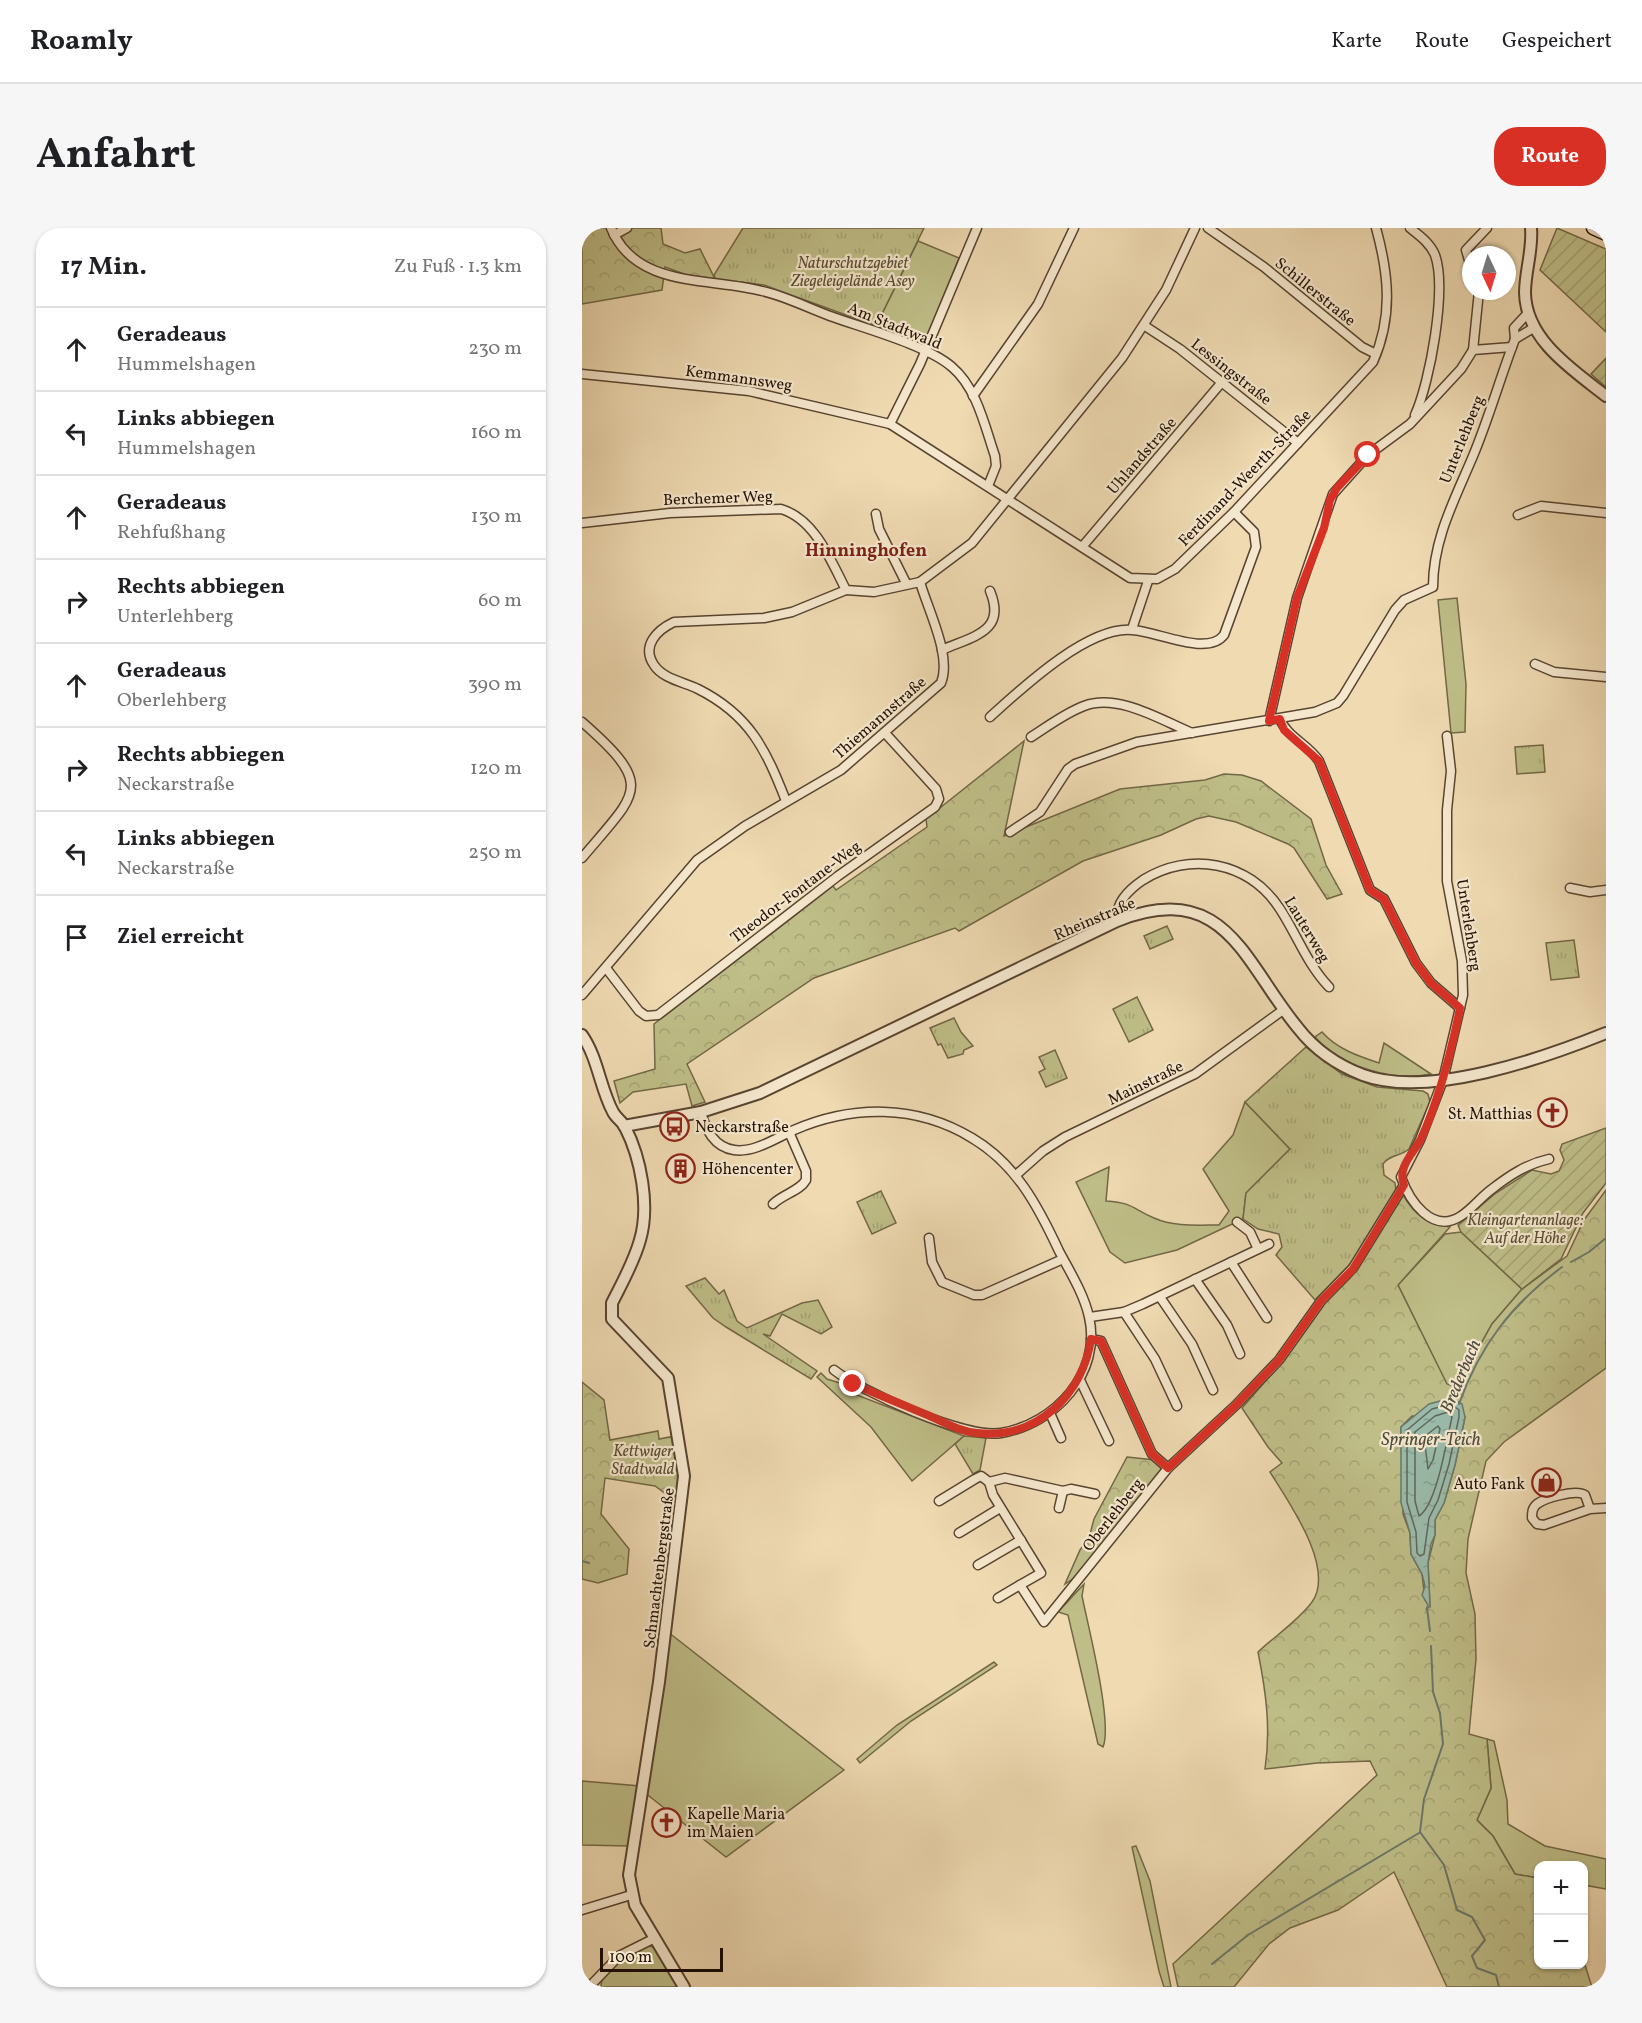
<!DOCTYPE html>
<html lang="de">
<meta charset="utf-8">
<style>
:root{--surface:#fff;--page:#f6f6f6;--text:#202124;--muted:#757577;--line:#e0e0e0;--accent:#d93025}
body{margin:0;font-family:Vollkorn,serif;background:var(--page);color:var(--text)}
.controls{position:absolute;right:18px;bottom:18px;display:grid;overflow:hidden;border-radius:12px;box-shadow:0 2px 4px #0004}
.controls button{width:54px;height:54px;display:grid;place-items:center;padding:0;border:0;border-bottom:2px solid var(--line);background:var(--surface);color:var(--text);font:30px sans-serif}
.compass{position:absolute;left:880px;top:18px;width:54px;height:54px;border-radius:50%;background:var(--surface);box-shadow:0 2px 4px #0004;rotate:176deg}
.scale{position:absolute;left:18px;bottom:15px;width:123px;box-sizing:border-box;padding-left:6px;border:3px solid #251205;border-top:0;font-size:16px;line-height:21px;white-space:nowrap;color:#251205;-webkit-text-stroke:4px #f5e7cd;paint-order:stroke}
.stop{position:absolute;width:18px;height:18px;margin:-14px;border:4px solid #d93025;border-radius:50%;background:#fff}
.stop.end{background:#d93025;border-color:#fff;box-shadow:0 2px 6px #0008}
.list{margin:0;padding:0;list-style:none}
h2{display:flex;justify-content:space-between;align-items:center;height:78px;margin:0;padding:0 24px;font-size:26px}
h2 small{font-size:20px;font-weight:400;color:var(--muted)}
.list li{display:grid;grid-template-columns:39px 1fr auto;gap:18px;align-items:center;box-sizing:border-box;height:84px;padding:0 24px;border-top:2px solid var(--line)}
.list b{display:block;font-size:22px;white-space:nowrap}
.list p{margin:0;font-size:20px;white-space:nowrap;color:var(--muted)}
.list em{font-size:20px;font-style:normal;color:var(--muted)}
.icon{flex:none;width:33px;height:33px;fill:none;stroke:currentColor;stroke-width:2;stroke-linecap:round;stroke-linejoin:round}
.map{position:relative;flex:none;width:1024px;height:1759px;overflow:hidden;border-radius:24px}
header{display:flex;align-items:center;gap:36px;box-sizing:border-box;height:84px;padding:0 30px;background:var(--surface);border-bottom:2px solid var(--line)}
header strong{font-size:28px}
nav{display:flex;gap:33px;margin-inline-start:auto;font-size:21px}
.intro{display:flex;align-items:center;justify-content:space-between;box-sizing:border-box;height:144px;padding:0 36px}
h1{margin:0;font-size:42px}
.button{padding:15px 27px;border-radius:24px;background:var(--accent);color:#fff;font-size:21px;font-weight:700}
main{display:flex;gap:36px;padding:0 36px}
aside{flex:1;background:var(--surface);border-radius:24px;box-shadow:0 2px 4px #0004}
.map>svg:first-child{display:block}
</style>
<header>
<strong>Roamly</strong>
<nav><a>Karte</a><a>Route</a><a>Gespeichert</a></nav>
</header>
<div class="intro"><h1>Anfahrt</h1><a class="button">Route</a></div>
<main>
<aside>
<h2>17 Min.<small>Zu Fuß · 1.3 km</small></h2>
<ul class="list">
<li><svg class="icon" aria-label="ahead" viewBox="0 0 24 24"><path d="M12 20V5M6 11l6-6 6 6"/></svg><div><b>Geradeaus</b><p>Hummelshagen</p></div><em>230 m</em></li>
<li><svg class="icon" aria-label="left" viewBox="0 0 24 24"><path d="M17 20v-9H6M10 6l-5 5 5 5"/></svg><div><b>Links abbiegen</b><p>Hummelshagen</p></div><em>160 m</em></li>
<li><svg class="icon" aria-label="ahead" viewBox="0 0 24 24"><path d="M12 20V5M6 11l6-6 6 6"/></svg><div><b>Geradeaus</b><p>Rehfußhang</p></div><em>130 m</em></li>
<li><svg class="icon" aria-label="right" viewBox="0 0 24 24"><path d="M7 20v-9h11M14 6l5 5-5 5"/></svg><div><b>Rechts abbiegen</b><p>Unterlehberg</p></div><em>60 m</em></li>
<li><svg class="icon" aria-label="ahead" viewBox="0 0 24 24"><path d="M12 20V5M6 11l6-6 6 6"/></svg><div><b>Geradeaus</b><p>Oberlehberg</p></div><em>390 m</em></li>
<li><svg class="icon" aria-label="right" viewBox="0 0 24 24"><path d="M7 20v-9h11M14 6l5 5-5 5"/></svg><div><b>Rechts abbiegen</b><p>Neckarstraße</p></div><em>120 m</em></li>
<li><svg class="icon" aria-label="left" viewBox="0 0 24 24"><path d="M17 20v-9H6M10 6l-5 5 5 5"/></svg><div><b>Links abbiegen</b><p>Neckarstraße</p></div><em>250 m</em></li>
<li><svg class="icon" aria-label="arrive" viewBox="0 0 24 24"><path d="M6 21V4h12l-3 4 3 4H6"/></svg><div><b>Ziel erreicht</b></div></li>
</ul>
</aside>
<div class="map">
<svg width="1024" height="1759" viewBox="0 0 1024 1759">
<defs>
<pattern id="forest-crowns" width="20" height="18" patternUnits="userSpaceOnUse" patternTransform="scale(1.5)"><rect width="20" height="18" fill="#bfbe88"/><path d="M2 6a3 3 0 1 1 6 0M12 15a3 3 0 1 1 6 0" fill="none" stroke="#a4a274"/></pattern>
<pattern id="park-tufts" width="24" height="20" patternUnits="userSpaceOnUse" patternTransform="scale(1.5)"><rect width="24" height="20" fill="#bfbe88"/><path d="M3 7l-1-3M5 7V3M7 7l1-3M15 17l-1-3M17 17v-4M19 17l1-3" fill="none" stroke="#a4a274"/></pattern>
<pattern id="garden-furrows" width="10" height="10" patternUnits="userSpaceOnUse" patternTransform="scale(1.5)"><rect width="10" height="10" fill="#bfbe88"/><path d="M-1 1l2-2M0 10L10 0M9 11l2-2" fill="none" stroke="#a4a274"/></pattern>
<pattern id="water-ripples" width="26" height="14" patternUnits="userSpaceOnUse" patternTransform="scale(1.5)"><rect width="26" height="14" fill="#9abbab"/><path d="M2 4q2-2 4 0t4 0M15 11q2-2 4 0t4 0" fill="none" stroke="#85a092"/></pattern>
</defs>
<rect width="100%" height="100%" fill="#efdab2"/>
<filter id="stains"><feTurbulence type="fractalNoise" baseFrequency=".00333" numOctaves="4"/><feColorMatrix values="0 0 0 0 .2 0 0 0 0 .09 0 0 0 0 .02 0 0 0 .5 -.17"/></filter>
<radialGradient id="worn" r=".72"><stop offset=".6" stop-color="#630" stop-opacity="0"/><stop offset="1" stop-color="#630" stop-opacity=".3"/></radialGradient>
<g fill="#bfbe88" stroke="#726846" stroke-width="1.5">
<path d="M336,13L377,30L342,116L294,98Z"/>
<path d="M875,370L884,456L883,504L869,505L856,372Z"/>
<path d="M740,804C755,821 776,828 797,835L802,815L849,846C812,854 758,839 733,809Z"/>
<path d="M663,874L708,921L664,965L661,991L595,1022L543,1035L528,1024L494,954L527,939L524,973C552,975 549,980 572,990C592,999 616,997 637,997L647,983L621,941L651,907Z"/>
<path d="M879,1004L940,1061L910,1096L875,1159L865,1157L816,1057L863,1006Z"/>
<path d="M239,1145L245,1151L258,1155L259,1161L382,1208L330,1253L289,1199L235,1149Z"/>
<path d="M502,1356L500,1368C506,1398 531,1495 521,1519L516,1516L486,1387L476,1384Z"/>
<path d="M86,1404L262,1542L144,1629L62,1564Z"/>
<path d="M412,1434L415,1437L329,1493L278,1535L275,1531L315,1497Z"/>
<path d="M905,1511L912,1513L925,1572L926,1596L963,1618L1024,1631V1661L1002,1657V1638H957L956,1650L933,1646L911,1608L895,1592L909,1560Z"/>
<path d="M0,1553L58,1558L48,1618L0,1617Z"/>
<path d="M554,1618L568,1653L589,1759H582L577,1743L550,1619Z"/>
<path d="M66,1718L73,1719L97,1759H19C19,1738 49,1725 66,1718Z"/>
</g>
<g fill="url(#forest-crowns)" stroke="#726846" stroke-width="1.5" fill-rule="evenodd">
<path d="M0,0H79L81,16L103,25L118,21L133,51L105,47L83,39L80,62L0,76Z"/>
<path d="M442,513L422,608L538,561L623,552L642,546L660,547L679,553L729,591L744,637L760,666L745,671L712,620L706,616L654,594L627,588L614,591L579,607L501,633L377,703L373,700L232,750L105,836L123,874L110,878L104,856L51,864L38,875L32,853L73,841L72,796L251,658L254,662L345,599L344,591Z"/>
<path d="M1024,962V1140L922,1214L904,1233L886,1311L884,1345L893,1386L894,1431L887,1506L905,1511L909,1560L895,1592L911,1608L933,1646L956,1650L957,1736H1002V1734L1010,1759H865L812,1644L756,1682L708,1700L687,1716L652,1759H596L591,1736L795,1547L788,1533L735,1535L683,1541C689,1500 684,1464 676,1424C693,1408 717,1392 730,1374C754,1340 706,1273 688,1244L700,1235L686,1219L660,1180L701,1133L742,1075L768,1050L821,967C833,988 845,995 868,999L816,1057L865,1156L875,1159L910,1096L940,1061L985,1028L1002,992ZM830,1188L883,1189L873,1237L862,1275L853,1292V1307L846,1335L848,1378L843,1372L840,1346L829,1326L828,1305L821,1286L819,1199Z"/>
<path d="M0,1154L22,1172L28,1212L76,1203L77,1211L93,1208L100,1249L96,1275L73,1258L23,1250L19,1286L47,1321L45,1346L16,1355L0,1351Z"/>
<path d="M545,1229L573,1232L580,1240L498,1346L483,1356L498,1322L507,1310L512,1291Z"/>
</g>
<g fill="url(#park-tufts)" stroke="#726846" stroke-width="1.5">
<path d="M161,0H342L294,98L182,57L133,51L132,47Z"/>
<path d="M961,517L963,544L935,546L933,519Z"/>
<path d="M585,698L591,711L568,721L562,708Z"/>
<path d="M992,712L997,749L969,752L964,715Z"/>
<path d="M555,769L571,802L547,814L531,781Z"/>
<path d="M372,790L379,804L391,818L382,822L381,826L366,830L359,816L356,817L348,800Z"/>
<path d="M724,819L760,846L795,859L841,863L846,866L848,874L827,921C818,929 808,926 801,936L802,947L813,955L814,963L770,1034L733,1072L694,1027L700,1019L697,1006L676,1001L661,991L664,965L708,921L663,874Z"/>
<path d="M473,822L485,850L464,859L457,844L463,841L457,829Z"/>
<path d="M299,963L314,995L290,1006L275,974Z"/>
<path d="M123,1050L137,1066L142,1062L155,1093L165,1100L220,1075L236,1072L250,1099L239,1106L200,1086L188,1108L181,1106L235,1143L229,1151L144,1099L131,1090L104,1058Z"/>
<path d="M382,1208L404,1210L398,1242L391,1246L373,1216Z"/>
</g>
<g fill="url(#garden-furrows)" stroke="#726846" stroke-width="1.5">
<path d="M975,0L1024,21V104L958,42Z"/>
<path d="M1024,130V159L1009,146Z"/>
<path d="M1024,900V955L1001,985L979,1031L940,1061L879,1004L876,997L914,965L950,942L969,946L977,943L982,932L978,922L980,916Z"/>
</g>
<path fill="url(#water-ripples)" stroke="#6b7769" stroke-width="1.5" d="M869,1170L880,1176L883,1189L873,1237L862,1275L853,1292V1307L849,1316L846,1335L848,1378L844,1382L846,1377L840,1367L843,1358L840,1346L829,1326L828,1305L819,1275V1199L847,1176Z"/>
<g fill="none" stroke-linecap="round" stroke-linejoin="round">
<g stroke="#606658" stroke-width="1.5">
<path d="M869,1176L877,1182V1189L867,1236L856,1272L847,1290L842,1326L838,1328L835,1325L834,1304L825,1274V1202L850,1181Z"/>
<path d="M866,1184L870,1189C865,1210 855,1277 837,1288L833,1273V1204L853,1188Z"/>
<path d="M856,1198L858,1201L851,1232L846,1241L842,1209Z"/>
</g>
<g stroke="#6b7769" stroke-width="2">
<path d="M989,1034L1007,1024L1024,1010"/>
<path d="M877,1176C898,1117 930,1076 980,1039"/>
<path d="M0,1333L7,1335"/>
<path d="M845,1380L848,1403"/>
<path d="M849,1418L851,1464L858,1485L861,1516L842,1571L838,1604L862,1637L875,1682L890,1689L903,1712L890,1728L895,1740L914,1747L917,1759"/>
<path d="M630,1736L666,1707L837,1605"/>
</g>
<defs>
<g id="minor">
<path d="M29,0C54,61 128,49 180,63C203,68 226,80 248,88C281,100 345,117 370,139C395,160 403,199 413,228L414,238L406,258"/>
<path d="M626,0L682,39L780,119L794,126"/>
<path d="M828,0C838,8 848,15 853,27C865,61 848,154 833,187"/>
<path d="M32,7L45,0"/>
<path d="M889,39L884,22L905,0"/>
<path d="M563,98L598,121L716,215"/>
<path d="M933,111L953,99"/>
<path d="M891,122L897,63"/>
<path d="M0,146L167,163L308,196L548,350L575,351L593,341L652,284L791,134C811,89 807,47 794,0"/>
<path d="M391,168L456,76L492,0"/>
<path d="M308,196L338,136L395,0"/>
<path d="M294,286L297,301L324,355"/>
<path d="M936,287L959,278L1024,285"/>
<path d="M0,295L88,285L199,281C233,291 249,333 264,362L292,364L338,354"/>
<path d="M500,319L640,154"/>
<path d="M338,354L390,315L540,130L584,62L613,0"/>
<path d="M550,401L566,353"/>
<path d="M360,422C391,408 425,404 408,363"/>
<path d="M953,436L972,444L1024,449"/>
<path d="M408,489C440,460 506,398 550,402C575,403 625,429 642,407L674,319L672,304L652,284"/>
<path d="M698,491C706,510 726,516 737,533L788,662L802,671L834,735L849,755L878,780"/>
<path d="M687,493L715,370L751,266L786,227L828,196L879,141L891,122L930,119"/>
<path d="M0,494C74,559 56,563 0,630"/>
<path d="M865,508L869,543L865,582V653L880,733L881,767L861,852L838,912L819,949C827,972 850,1007 879,988C890,981 899,969 910,961C928,947 945,936 967,931"/>
<path d="M449,509C465,499 483,485 502,478C536,465 579,492 610,505"/>
<path d="M204,573C184,522 168,487 116,461C102,454 81,451 72,437C59,418 75,402 92,394L182,390L210,384L264,362"/>
<path d="M428,604L458,584L486,541L493,536L555,514L733,484L755,475L761,468L813,382L822,372L851,359C851,311 873,271 891,228C907,190 918,150 933,111L932,100L946,85"/>
<path d="M988,660L1008,664L1024,662"/>
<path d="M535,693C533,675 546,662 561,652C607,623 667,633 698,681C715,707 725,736 747,759"/>
<path d="M24,740L57,783L64,788L76,787L256,648L353,579L357,571L354,561L303,505"/>
<path d="M0,767L115,632L163,598L259,542L359,455C370,428 346,382 338,354"/>
<path d="M119,884C124,902 132,919 152,922C172,925 194,910 212,902C270,877 334,876 390,910C434,936 456,978 477,1023C488,1044 502,1066 507,1089C520,1145 473,1196 419,1205C384,1211 280,1164 252,1142"/>
<path d="M434,947L461,923L483,909L613,846L701,782"/>
<path d="M191,976C201,966 218,963 224,952V943L207,904"/>
<path d="M655,994L668,1004L675,1019"/>
<path d="M347,1010L350,1034L360,1054L392,1067H400L481,1031"/>
<path d="M649,1034L685,1090"/>
<path d="M613,1051L645,1097L658,1126"/>
<path d="M578,1069L610,1116L631,1162"/>
<path d="M542,1084L573,1131L595,1178"/>
<path d="M508,1089L542,1084L561,1076L687,1016"/>
<path d="M509,1111L519,1113L570,1226L586,1240"/>
<path d="M498,1152L527,1213"/>
<path d="M468,1185L479,1210"/>
<path d="M513,1266L489,1261L481,1263L423,1250L407,1254L411,1267L459,1345L438,1357L462,1394L586,1240L654,1177L697,1132L739,1073L771,1040L822,957"/>
<path d="M357,1273L393,1251L399,1248L407,1254"/>
<path d="M477,1280L481,1263"/>
<path d="M1008,1281L1003,1267C994,1261 963,1270 955,1276C950,1280 950,1285 950,1290L955,1296L962,1297L1008,1281L1024,1280"/>
<path d="M377,1305L418,1280"/>
<path d="M396,1337L439,1312"/>
<path d="M416,1370L438,1357"/>
<path d="M0,1682L49,1667"/>
<path d="M7,1759L37,1728L73,1710"/>
</g>
<g id="tertiary">
<path d="M949,0C951,22 943,43 943,65C944,112 991,142 1024,168"/>
<path d="M0,807C16,830 18,860 31,884C34,890 40,893 43,899C59,930 68,978 58,1012C52,1034 40,1055 30,1075V1091L86,1150L102,1248L77,1454L47,1647L53,1677L102,1759"/>
<path d="M42,898L119,884L178,865L535,693C644,650 662,735 716,800C733,822 755,837 781,847C846,871 962,830 1024,805"/>
</g>
<path id="secondary" d="M1011,0L1024,6"/>
</defs>
<use href="#minor" stroke="#584430" stroke-width="11"/>
<use href="#tertiary" stroke="#584430" stroke-width="14"/>
<use href="#secondary" stroke="#251205" stroke-width="15"/>
<use href="#minor" stroke="#f5e7cd" stroke-width="8"/>
<use href="#tertiary" stroke="#f5e7cd" stroke-width="10"/>
<use href="#secondary" stroke="#f5e7cd" stroke-width="12"/>
</g>
<g fill="none" stroke-linecap="round" stroke-linejoin="round">
<path stroke="#d93025" stroke-width="8" d="M271,1156C295,1166 319,1176 343,1186C360,1193 376,1203 395,1205C454,1212 501,1167 509,1111L519,1113L570,1226L586,1240L654,1177L697,1132L739,1073L771,1041L822,957C815,939 831,926 839,911C858,869 869,825 878,780L849,755L834,735L802,671L788,662L737,533L702,502L698,491L687,493L715,370L742,300L748,272L755,260L786,227"/>
</g>
<defs>
<symbol id="church-ring" viewBox="-11 -11 22 22"><circle r="9.5" fill="#f5e7cd" stroke="#8f2418" stroke-width="1.5"/><path d="M-1.2-6h2.4v3.5h3.3v2.4h-3.3V6h-2.4V-.1h-3.3v-2.4h3.3Z" fill="#8f2418"/></symbol>
<symbol id="bus-ring" viewBox="-11 -11 22 22"><circle r="9.5" fill="#f5e7cd" stroke="#8f2418" stroke-width="1.5"/><path d="M-5-6H5V4H4V6H2V4H-2V6H-4V4H-5ZM-3.5-4V0h7V-4ZM-3.5 1.2v1.5H-2V1.2ZM2 1.2v1.5H3.5V1.2Z" fill="#8f2418"/></symbol>
<symbol id="building-ring" viewBox="-11 -11 22 22"><circle r="9.5" fill="#f5e7cd" stroke="#8f2418" stroke-width="1.5"/><path d="M-4-6H4V6H1V3H-1V6H-4ZM-2.5-4.3h1.7v1.8h-1.7ZM.8-4.3h1.7v1.8H.8ZM-2.5-1h1.7V.8h-1.7ZM.8-1h1.7V.8H.8Z" fill="#8f2418"/></symbol>
<symbol id="shop-ring" viewBox="-11 -11 22 22"><circle r="9.5" fill="#f5e7cd" stroke="#8f2418" stroke-width="1.5"/><path d="M-5-2.5h2.3a2.7 3.5 0 0 1 5.4 0H5L5.5 6h-11ZM-1.5-2.5h3a1.5 2.3 0 0 0-3 0Z" fill="#8f2418"/></symbol>
</defs>
<g fill-rule="evenodd">
<use href="#church-ring" x="954" y="868" width="33" height="33"/>
<use href="#bus-ring" x="76" y="882" width="33" height="33"/>
<use href="#building-ring" x="82" y="924" width="33" height="33"/>
<use href="#shop-ring" x="948" y="1238" width="33" height="33"/>
<use href="#church-ring" x="68" y="1578" width="33" height="33"/>
</g>
<g text-anchor="middle" stroke-width="4.5" stroke-linejoin="round" paint-order="stroke">
<g font-size="16" font-style="italic" fill="#5b4e33" stroke="#f5e7cd">
<text x="271" y="40">Naturschutzgebiet<tspan x="271" dy="18">Ziegeleigelände Asey</tspan></text>
<text x="943" y="997">Kleingartenanlage:<tspan x="943" dy="18">Auf der Höhe</tspan></text>
<text x="61" y="1228">Kettwiger<tspan x="61" dy="18">Stadtwald</tspan></text>
</g>
<g font-size="16" fill="#251205" stroke="#f5e7cd">
<text transform="translate(734 63) rotate(39)" y="6">Schillerstraße</text>
<text transform="translate(313 97) rotate(22)" y="6">Am Stadtwald</text>
<text transform="translate(650 143) rotate(38)" y="6">Lessingstraße</text>
<text transform="translate(157 149) rotate(8)" y="6">Kemmannsweg</text>
<text transform="translate(879 211) rotate(-68)" y="6">Unterlehberg</text>
<text transform="translate(559 227) rotate(-49)" y="6">Uhlandstraße</text>
<text transform="translate(662 249) rotate(-46)" y="6">Ferdinand-Weerth-Straße</text>
<text transform="translate(136 269) rotate(-2)" y="6">Berchemer Weg</text>
<text transform="translate(297 489) rotate(-41)" y="6">Thiemannstraße</text>
<text transform="translate(213 663) rotate(-37)" y="6">Theodor-Fontane-Weg</text>
<text transform="translate(512 690) rotate(-23)" y="6">Rheinstraße</text>
<text transform="translate(888 697) rotate(81)" y="6">Unterlehberg</text>
<text transform="translate(726 701) rotate(59)" y="6">Lauterweg</text>
<text transform="translate(563 854) rotate(-26)" y="6">Mainstraße</text>
<text transform="translate(530 1286) rotate(-52)" y="6">Oberlehberg</text>
<text transform="translate(76 1340) rotate(-83)" y="6">Schmachtenbergstraße</text>
</g>
<g font-size="16" fill="#251205" stroke="#f5e7cd" text-anchor="start">
<text x="950" y="891" text-anchor="end">St. Matthias</text>
<text x="113" y="904">Neckarstraße</text>
<text x="120" y="946">Höhencenter</text>
<text x="943" y="1261" text-anchor="end">Auto Fank</text>
<text x="105" y="1591">Kapelle Maria<tspan x="105" dy="18">im Maien</tspan></text>
</g>
<g font-size="18" font-weight="bold" fill="#7a1f14" stroke="#f5e7cd">
<text x="284" y="328">Hinninghofen</text>
</g>
<g font-size="18" font-style="italic" fill="#4e4d3f" stroke="#f5e7cd">
<text transform="translate(878 1148) rotate(-67)" y="6">Brederbach</text>
<text x="849" y="1217">Springer-Teich</text>
</g>
</g>
<rect width="100%" height="100%" filter="url(#stains)"/>
<rect width="100%" height="100%" fill="url(#worn)"/>
</svg>
<div class="controls">
<button>+</button>
<button>−</button>
</div>
<svg class="compass" viewBox="-18 -18 36 36"><path d="M0-13l5 13h-10z" fill="#e53935"/><path d="M0 13l5-13h-10z" fill="#757577"/></svg>
<div class="scale">100 m</div>
<div class="stop" style="left:786px;top:227px"></div>
<div class="stop end" style="left:271px;top:1156px"></div>
</div>
</main>
